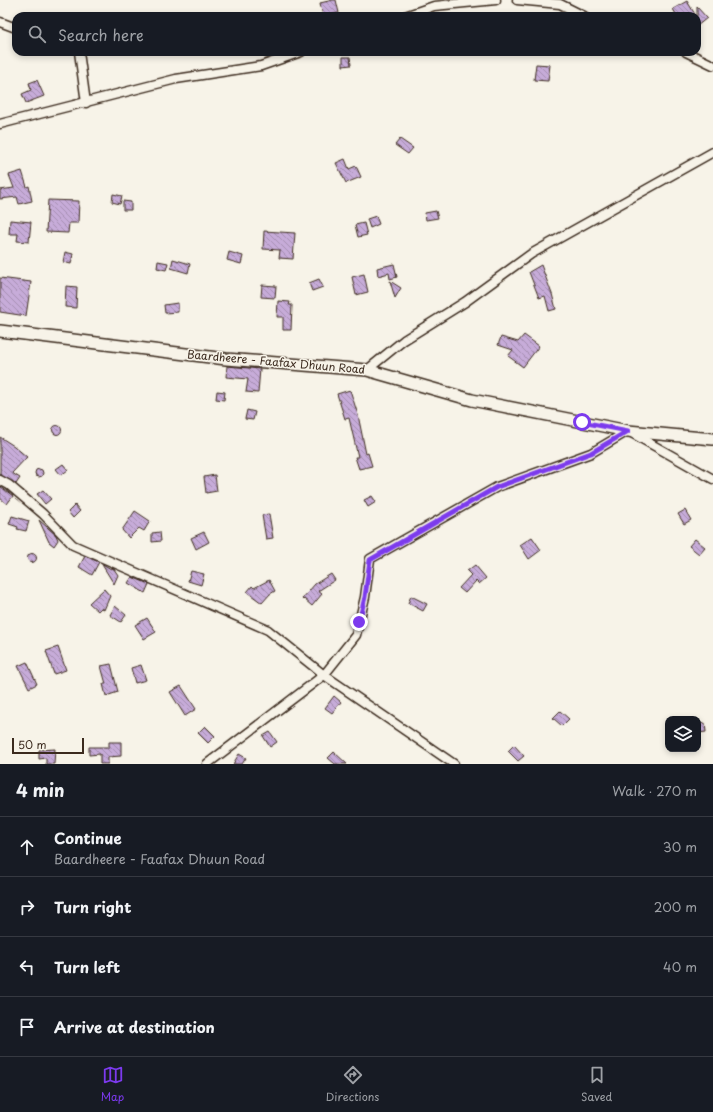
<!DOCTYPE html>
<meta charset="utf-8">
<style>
:root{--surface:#171b24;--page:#20242c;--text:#f1f3f6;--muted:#9ea1a6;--line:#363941;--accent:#7c3aed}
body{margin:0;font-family:"Playpen Sans",sans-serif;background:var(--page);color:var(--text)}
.controls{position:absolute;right:12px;bottom:12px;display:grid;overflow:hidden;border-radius:8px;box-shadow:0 2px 6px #0003}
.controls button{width:36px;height:36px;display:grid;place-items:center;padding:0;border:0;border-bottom:1px solid var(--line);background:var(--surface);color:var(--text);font:20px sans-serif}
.scale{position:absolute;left:12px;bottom:10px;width:72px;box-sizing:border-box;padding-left:4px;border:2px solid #3b2a1e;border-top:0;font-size:11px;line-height:14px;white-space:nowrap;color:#3b2a1e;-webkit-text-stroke:3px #f7f3e8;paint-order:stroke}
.stop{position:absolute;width:12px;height:12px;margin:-9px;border:3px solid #7c3aed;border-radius:50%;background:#fff}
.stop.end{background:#7c3aed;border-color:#fff;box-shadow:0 1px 4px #0008}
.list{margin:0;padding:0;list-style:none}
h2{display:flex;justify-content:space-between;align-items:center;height:52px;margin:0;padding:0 16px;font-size:17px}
h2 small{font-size:13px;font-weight:400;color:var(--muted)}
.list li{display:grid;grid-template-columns:26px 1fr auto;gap:12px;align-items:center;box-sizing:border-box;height:60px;padding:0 16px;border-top:1px solid var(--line)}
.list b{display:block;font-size:15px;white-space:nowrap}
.list p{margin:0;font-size:13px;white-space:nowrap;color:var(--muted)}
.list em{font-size:13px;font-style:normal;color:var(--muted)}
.icon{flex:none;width:22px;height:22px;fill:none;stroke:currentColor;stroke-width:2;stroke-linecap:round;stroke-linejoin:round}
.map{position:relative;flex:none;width:713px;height:764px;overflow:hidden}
.search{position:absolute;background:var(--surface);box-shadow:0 2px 6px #0003;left:12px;right:12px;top:12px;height:44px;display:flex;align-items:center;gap:10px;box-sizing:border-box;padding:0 14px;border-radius:12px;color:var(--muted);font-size:15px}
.sheet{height:292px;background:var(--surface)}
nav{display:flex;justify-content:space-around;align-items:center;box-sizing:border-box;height:56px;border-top:1px solid var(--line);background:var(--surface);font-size:11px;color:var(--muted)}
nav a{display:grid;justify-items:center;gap:2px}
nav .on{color:var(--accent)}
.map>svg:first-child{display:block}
</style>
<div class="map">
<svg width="713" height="764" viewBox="0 0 713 764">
<defs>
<pattern id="building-back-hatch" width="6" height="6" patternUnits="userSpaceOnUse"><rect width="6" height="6" fill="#c7acd9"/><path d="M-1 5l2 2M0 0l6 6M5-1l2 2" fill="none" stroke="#a38caf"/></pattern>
</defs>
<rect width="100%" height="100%" fill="#f7f3e8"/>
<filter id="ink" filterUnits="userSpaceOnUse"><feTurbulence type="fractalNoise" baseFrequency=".025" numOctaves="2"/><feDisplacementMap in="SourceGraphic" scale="8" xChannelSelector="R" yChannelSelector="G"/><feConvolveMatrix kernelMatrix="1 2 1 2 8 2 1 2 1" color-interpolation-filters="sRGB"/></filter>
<g filter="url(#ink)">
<g fill="url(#building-back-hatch)" stroke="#3b2a1e">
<path d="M333,0H336L339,13L323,16L320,3Z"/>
<path d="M687,1L696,16H677L673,9Z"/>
<path d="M697,7L707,18L697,26Z"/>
<path d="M343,57H350L351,65L343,66Z"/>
<path d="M536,64L550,65L548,81L534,80Z"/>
<path d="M37,80L44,96L26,103L22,94L31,90L29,83Z"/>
<path d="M400,139L413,148L408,154L395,145Z"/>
<path d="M345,159L349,169L356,166L361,177L346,183L336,163Z"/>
<path d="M22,171L27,187L29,186L32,201L19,204L17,197L0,199V190L14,188L9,175Z"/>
<path d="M113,194L122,196L120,204L112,202Z"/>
<path d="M48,200L79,201L78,223H69L68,233L46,232Z"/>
<path d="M123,201L131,202V210H123Z"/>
<path d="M436,211L438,218L426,220L425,213Z"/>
<path d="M376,216L379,224L370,228L367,219Z"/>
<path d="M10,220L31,222L29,242L17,241L18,234H9Z"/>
<path d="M364,223L367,235L358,237L355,225Z"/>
<path d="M264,231L295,233L293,259L279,258L280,250L263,249Z"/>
<path d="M65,252L73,254L71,264L63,262Z"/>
<path d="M229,252L243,256L241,264L227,260Z"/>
<path d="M173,259L190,264L188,273L171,268Z"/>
<path d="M158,261L168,263L166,270L157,268Z"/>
<path d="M394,264L397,277L390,279L389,273L378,276L377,268Z"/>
<path d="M541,265L552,294L556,309L549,311L545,296L539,298L529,272Z"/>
<path d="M364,274L368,292L356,295L352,277Z"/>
<path d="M0,278L31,282L26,316L0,312Z"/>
<path d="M319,279L323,287L312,291L309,283Z"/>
<path d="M390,281L401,288L395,298Z"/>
<path d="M262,285L276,286L275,298L261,297Z"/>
<path d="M66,286L77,287L76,308L65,307Z"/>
<path d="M278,301L290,302L289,305H292L291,330H283V317H277Z"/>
<path d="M178,303V312L165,313L164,305Z"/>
<path d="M524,335L539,346L523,367L508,356L513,350L498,345L501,337L518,342Z"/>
<path d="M227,366L260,369L258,393L246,392L248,379L226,377Z"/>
<path d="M350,390L358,415L366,454L368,453L372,466L359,469L355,457H358L349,418L345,419L337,394Z"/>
<path d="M217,391L225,392L224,400L216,399Z"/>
<path d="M247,410L255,412L253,420L245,419Z"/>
<circle cx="57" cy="430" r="4.5"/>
<path d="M0,437L14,446L27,457L12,473L20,478L16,484L0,475Z"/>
<path d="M63,464L68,470L61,475L56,469Z"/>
<circle cx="39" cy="473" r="4"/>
<path d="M215,475L217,491L206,493L204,477Z"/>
<path d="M0,486L13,496L7,504L0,498Z"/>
<path d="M43,490L51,499L45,504L37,494Z"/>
<path d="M372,496L376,502L368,507L364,500Z"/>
<path d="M75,505L80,511L73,518L68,512Z"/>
<path d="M685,510L691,520L684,524L678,514Z"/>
<path d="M135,511L150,521L144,531L139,528L129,538L122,530Z"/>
<path d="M269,514L273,538L266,539L262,515Z"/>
<path d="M12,516L29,521L26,531L17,529L18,527L9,524Z"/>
<path d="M39,520L56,535L58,540L54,546L49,542Z"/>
<path d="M160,532L161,541L152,542V533Z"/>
<path d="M204,532L209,542L196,549L191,538Z"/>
<path d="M532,537L541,550L529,559L520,545Z"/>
<path d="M695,539L705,547L699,554L689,546Z"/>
<circle cx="32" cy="558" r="4.5"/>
<path d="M85,556L99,562L92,575L79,567Z"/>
<path d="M101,563L111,569L112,568L114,569L118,575L114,584Z"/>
<path d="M475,565L486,578L479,584L476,581L465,593L459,588L471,575L467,571Z"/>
<path d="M191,571L204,574L201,585L188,581Z"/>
<path d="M331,574L335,580L318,591L322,594L312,606L304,599L303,600L302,599L315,584Z"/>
<path d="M132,577L149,584L145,593L128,583Z"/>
<path d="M269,580L275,591L270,594L262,603L247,592L252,586L254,588Z"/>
<path d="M104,589L110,596L104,610L101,608L98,611L89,603Z"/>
<path d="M411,596L427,604L423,611L408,603Z"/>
<path d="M115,606L126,615L121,622L110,615Z"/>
<path d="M147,618L156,632L144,639L135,625Z"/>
<path d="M58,647L66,670L54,674L46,651Z"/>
<path d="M27,662L37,684L29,688L18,666Z"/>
<path d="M111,664L118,692L106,696L103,684H106L101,666Z"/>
<path d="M141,665L146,680L135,683L131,668Z"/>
<path d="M181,686L196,709L185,716L170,692Z"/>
<path d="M334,696L341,702L332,713L325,708Z"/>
<path d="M560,711L569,719L562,726L553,718Z"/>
<path d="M705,723L706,732L698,733V724Z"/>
<path d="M205,726L215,736L208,743L198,733Z"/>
<path d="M270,732L277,742L270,747L263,736Z"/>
<path d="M109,742H121V756L108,757V764H100V754L89,755V747H109Z"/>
<path d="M514,745L524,756L518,761L508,751Z"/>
<path d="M55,749L54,764H46V758L39,759V750Z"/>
<path d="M334,752L347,764H335L328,758Z"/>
<path d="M239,754L246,758L242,764H233Z"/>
</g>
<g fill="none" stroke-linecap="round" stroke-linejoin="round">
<defs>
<g id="street">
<path d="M517,0L560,4L584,16"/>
<path d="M405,16L434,6L496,0"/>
<path d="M0,22L16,28"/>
<path d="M79,52L86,103"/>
<path d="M686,52L713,65"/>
<path d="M0,124L176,79L261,66L301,52"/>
<path d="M367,370L404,340L465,302L531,254L713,152"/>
<path d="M0,480L9,485L43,514L73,545L268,630L324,675L454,764"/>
<path d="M207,764L324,675L356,635L365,597L370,559L497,487L591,453L628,431L713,479"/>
</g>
<path id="secondary" d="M0,331L226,359L367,370L472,400L628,431L713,439"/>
</defs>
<use href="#street" stroke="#3b2a1e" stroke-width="11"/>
<use href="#secondary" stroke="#3b2a1e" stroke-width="14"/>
<use href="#street" stroke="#f7f3e8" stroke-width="8"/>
<use href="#secondary" stroke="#f7f3e8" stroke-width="11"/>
</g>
</g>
<g fill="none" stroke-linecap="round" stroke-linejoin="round" filter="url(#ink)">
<path stroke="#7c3aed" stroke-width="5" d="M359,622L365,597L370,560L497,487L591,453L628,431L582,422"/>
</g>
<g text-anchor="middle" stroke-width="3" stroke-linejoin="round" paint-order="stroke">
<g font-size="11" fill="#3b2a1e" stroke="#f7f3e8">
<text transform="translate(276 362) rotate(5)" y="4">Baardheere - Faafax Dhuun Road</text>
</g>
</g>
</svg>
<div class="controls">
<button><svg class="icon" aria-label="layers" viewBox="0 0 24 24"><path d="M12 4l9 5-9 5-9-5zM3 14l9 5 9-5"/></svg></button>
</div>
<div class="scale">50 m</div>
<div class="stop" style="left:582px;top:422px"></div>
<div class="stop end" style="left:359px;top:622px"></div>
<div class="search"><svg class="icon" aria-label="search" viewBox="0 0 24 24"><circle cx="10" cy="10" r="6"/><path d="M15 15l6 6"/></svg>Search here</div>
</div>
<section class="sheet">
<h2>4 min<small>Walk · 270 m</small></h2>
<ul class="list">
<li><svg class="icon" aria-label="ahead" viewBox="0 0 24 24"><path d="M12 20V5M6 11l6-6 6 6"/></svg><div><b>Continue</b><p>Baardheere - Faafax Dhuun Road</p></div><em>30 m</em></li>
<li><svg class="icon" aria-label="right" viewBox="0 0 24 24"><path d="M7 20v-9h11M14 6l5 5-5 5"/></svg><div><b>Turn right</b></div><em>200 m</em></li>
<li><svg class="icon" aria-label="left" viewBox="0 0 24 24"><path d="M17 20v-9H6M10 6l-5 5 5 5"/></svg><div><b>Turn left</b></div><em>40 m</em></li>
<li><svg class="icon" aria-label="arrive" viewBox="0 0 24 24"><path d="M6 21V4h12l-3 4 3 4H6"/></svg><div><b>Arrive at destination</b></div></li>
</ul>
</section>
<nav>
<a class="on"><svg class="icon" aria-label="map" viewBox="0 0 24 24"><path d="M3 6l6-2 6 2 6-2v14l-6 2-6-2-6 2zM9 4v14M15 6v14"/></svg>Map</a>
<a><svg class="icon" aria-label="directions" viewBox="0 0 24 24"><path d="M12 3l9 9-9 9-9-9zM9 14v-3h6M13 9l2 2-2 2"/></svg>Directions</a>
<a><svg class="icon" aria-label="saved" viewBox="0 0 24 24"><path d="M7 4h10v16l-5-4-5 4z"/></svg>Saved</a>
</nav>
